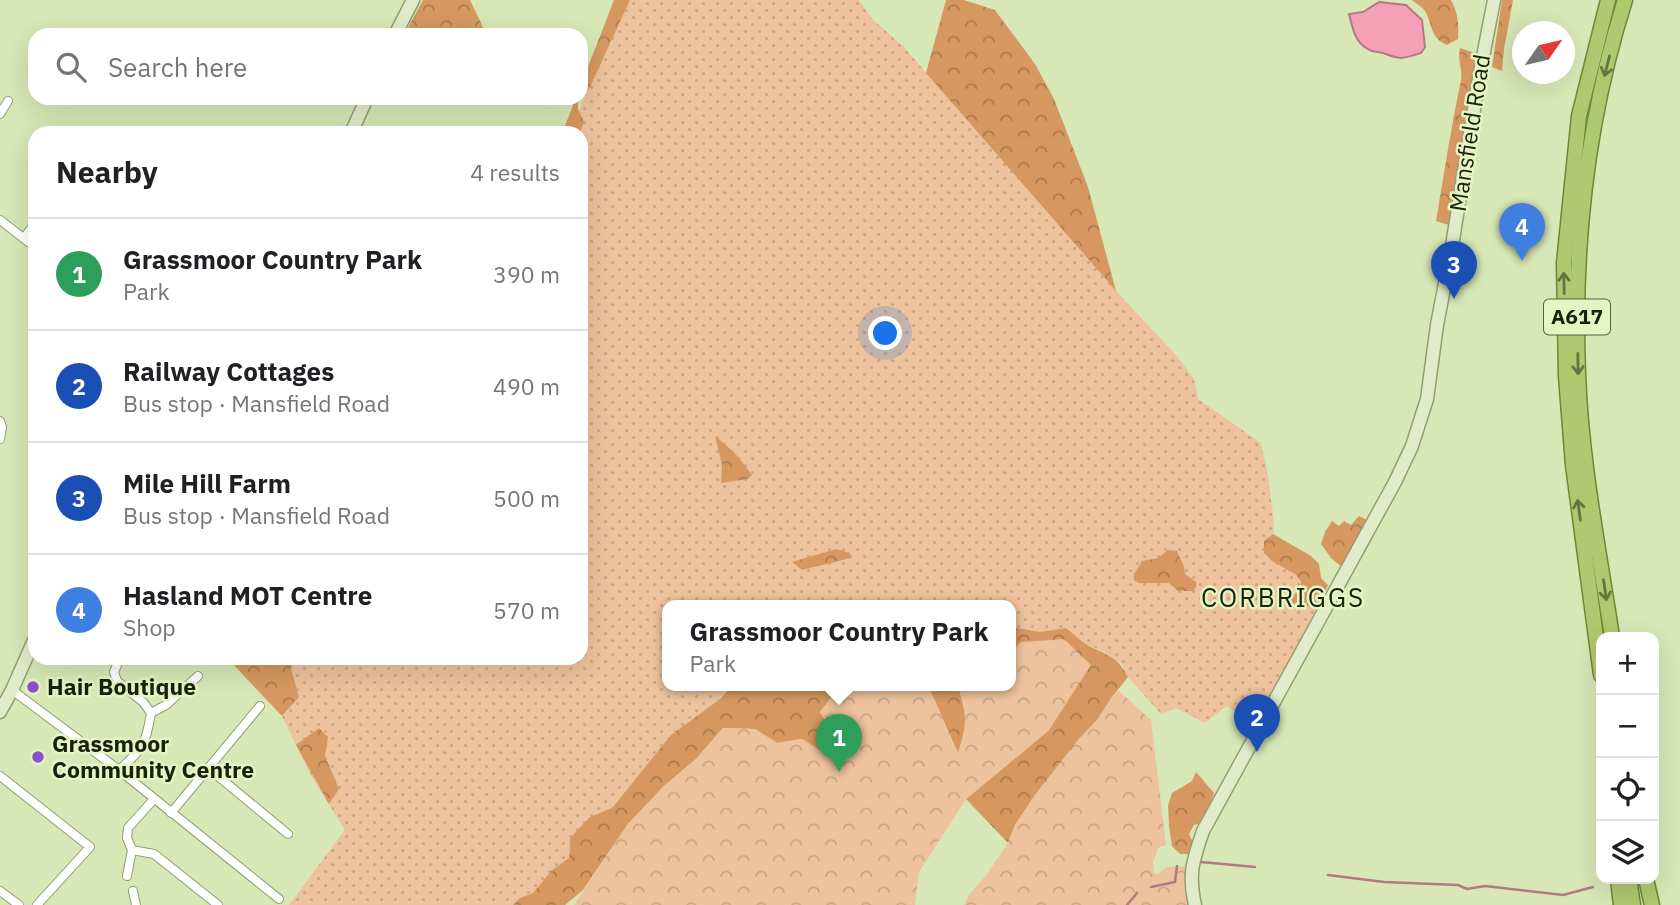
<!DOCTYPE html>
<meta charset="utf-8">
<style>
:root{--surface:#fff;--page:#f6f6f6;--text:#202124;--muted:#757577;--line:#e0e0e0;--accent:#d93025}
body{margin:0;font-family:"IBM Plex Sans",sans-serif;background:var(--page);color:var(--text)}
.controls{position:absolute;right:21px;bottom:21px;display:grid;overflow:hidden;border-radius:14px;box-shadow:0 7px 28px #0002}
.controls button{width:63px;height:63px;display:grid;place-items:center;padding:0;border:0;border-bottom:2px solid var(--line);background:var(--surface);color:var(--text);font:35px sans-serif}
.compass{position:absolute;left:1512px;top:21px;width:63px;height:63px;border-radius:50%;background:var(--surface);box-shadow:0 7px 28px #0002;rotate:56deg}
.you{position:absolute;left:886px;top:334px;width:24px;height:24px;margin:-18px;border:5px solid #fff;border-radius:50%;background:#1a73e8;box-shadow:0 0 0 10px #1a73e833}
.badge{display:grid;place-items:center;width:46px;height:46px;border-radius:50%;background:var(--accent);color:#fff;font-size:23px;font-weight:700}
.pin{position:absolute;translate:-50% -58px;filter:drop-shadow(0 2px 4px #0008)}
.pin::after{content:'';position:absolute;top:37px;width:24px;height:21px;background:inherit;clip-path:polygon(0 0,100% 0,50% 100%)}
.popup{position:absolute;left:662px;top:600px;width:354px;height:91px;box-sizing:border-box;display:grid;place-content:center;border-radius:14px;background:var(--surface);filter:drop-shadow(0 2px 5px #0005);font-size:23px;white-space:nowrap;color:var(--muted)}
.popup b{font-size:26px;color:var(--text)}
.popup::after{content:'';position:absolute;left:50%;top:100%;margin-left:-14px;border:14px solid transparent;border-top-color:var(--surface)}
.list{margin:0;padding:0;list-style:none}
h2{display:flex;justify-content:space-between;align-items:center;height:91px;margin:0;padding:0 28px;font-size:30px}
h2 small{font-size:23px;font-weight:400;color:var(--muted)}
.list li{display:grid;grid-template-columns:46px 1fr auto;gap:21px;align-items:center;box-sizing:border-box;height:112px;padding:0 28px;border-top:2px solid var(--line)}
.list b{display:block;font-size:26px;white-space:nowrap}
.list p{margin:0;font-size:23px;white-space:nowrap;color:var(--muted)}
.list em{font-size:23px;font-style:normal;color:var(--muted)}
.icon{flex:none;width:38px;height:38px;fill:none;stroke:currentColor;stroke-width:2;stroke-linecap:round;stroke-linejoin:round}
.map{position:relative;flex:none;width:1680px;height:905px;overflow:hidden}
.search{position:absolute;background:var(--surface);box-shadow:0 7px 28px #0002;left:28px;top:28px;width:560px;height:77px;display:flex;align-items:center;gap:18px;box-sizing:border-box;padding:0 24px;border-radius:21px;color:var(--muted);font-size:26px}
.panel{position:absolute;background:var(--surface);box-shadow:0 7px 28px #0002;left:28px;top:126px;width:560px;height:539px;border-radius:21px}
.map>svg:first-child{display:block}
</style>
<div class="map">
<svg width="1680" height="905" viewBox="0 0 1680 905">
<defs>
<pattern id="grass-dots" width="8" height="8" patternUnits="userSpaceOnUse" patternTransform="scale(1.75)"><rect width="8" height="8" fill="#edc29c"/><path d="M2 2h.1M6 6h.1" fill="none" stroke="#cba685" stroke-width="1.8" stroke-linecap="round"/></pattern>
<pattern id="forest-crowns" width="20" height="18" patternUnits="userSpaceOnUse" patternTransform="scale(1.75)"><rect width="20" height="18" fill="#d69860"/><path d="M2 6a3 3 0 1 1 6 0M12 15a3 3 0 1 1 6 0" fill="none" stroke="#ad7c4e"/></pattern>
<pattern id="park-crowns" width="20" height="18" patternUnits="userSpaceOnUse" patternTransform="scale(1.75)"><rect width="20" height="18" fill="#edc29c"/><path d="M2 6a3 3 0 1 1 6 0M12 15a3 3 0 1 1 6 0" fill="none" stroke="#cba685"/></pattern>
</defs>
<rect width="100%" height="100%" fill="#d7e7b6"/>
<path fill="url(#grass-dots)" d="M624,0H859L872,19L904,47L1116,291L1177,356L1194,379L1198,399L1261,443L1268,475L1274,523L1272,553L1325,592L1272,695L1256,723L1226,706L1205,723L1176,708L1161,714L1128,677L1121,663L1102,651L1086,644L1066,628L1040,632L1011,627L1010,606H668V686H732L720,699L671,735L611,809L590,817L569,845V858L552,870L533,893L520,898L513,905H289L345,830L309,772L282,716L299,697L291,668L294,658H581V133H570Z"/>
<g fill="url(#forest-crowns)">
<path d="M423,0H470L483,27L479,35H404Z"/>
<path d="M614,0H630L590,87L578,102V109L584,122L580,133H562L576,98H581V85Z"/>
<path d="M946,0H964L995,10L1035,64L1054,99L1088,187L1116,291L926,73Z"/>
<path d="M1412,0H1451C1458,13 1459,24 1458,39L1447,45C1430,38 1433,25 1425,11C1422,7 1416,3 1412,0Z"/>
<path d="M1502,0H1513L1504,49L1502,71L1492,67Z"/>
<path d="M1460,48L1481,55L1449,225L1436,221C1444,174 1451,127 1461,80C1463,69 1457,61 1460,48Z"/>
<path d="M715,436L734,452L752,475L748,479L721,483L722,465Z"/>
<path d="M1359,516L1367,520L1362,535L1343,568L1331,558L1321,544L1325,532L1332,521L1339,526L1344,521L1351,525Z"/>
<path d="M1273,534L1311,556L1319,564L1321,578L1328,585L1317,609L1305,605L1292,604L1291,597L1301,590V581L1295,574L1272,561L1264,553V541Z"/>
<path d="M836,549L850,553L851,558L802,570L792,562Z"/>
<path d="M1168,550L1177,551C1180,560 1185,564 1185,574L1196,582V587L1193,591H1178L1169,583H1139L1134,580V574L1142,561L1158,558Z"/>
<path d="M1011,627L1040,632L1066,628C1074,634 1081,641 1089,646C1109,656 1117,656 1128,677L1112,697L1098,719L1079,739L1035,795L1015,825L1008,843L966,799L1049,730L1022,642L1011,651Z"/>
<path d="M227,658H294L291,668L299,697L282,716Z"/>
<path d="M732,686H837L834,694L820,712L838,740L831,758L802,739L777,743L755,729L723,728L696,759L664,786L628,824L583,890L565,905H513L520,898L533,893L552,870L569,858L570,838L590,817L612,808L671,735L720,699Z"/>
<path d="M926,686H958C967,716 968,723 958,753L931,693Z"/>
<path d="M319,728L328,737L325,756L339,789L329,804L296,745Z"/>
<path d="M1196,772L1214,793L1210,805L1200,823L1194,825L1189,834L1193,842L1191,854H1180L1172,846L1169,825L1168,806L1172,793L1192,781Z"/>
</g>
<g fill="url(#park-crowns)">
<path d="M1064,639L1091,665L1049,730L966,799L919,872L915,905H574L628,824L664,786L696,759L723,728L755,729L777,743L802,739L831,758L838,740L820,712L834,695L837,686H926C941,705 945,732 958,752C968,725 967,714 958,686H1010L1011,651L1022,642Z"/>
<path d="M1118,690L1151,720L1166,845L1158,848L1153,863L1154,873L1158,874L1166,867L1187,866L1190,905H964L968,896L987,874L1008,843L1015,825L1035,795L1079,739L1098,719L1112,697Z"/>
</g>
<path fill="#f5a0b6" stroke="#b47a84" stroke-width="2" d="M1379,2L1406,5L1422,20L1425,47L1421,53C1402,59 1401,60 1383,53C1379,52 1375,52 1372,51C1355,45 1353,29 1349,14L1363,12Z"/>
<g fill="none" stroke-linecap="round" stroke-linejoin="round">
<g stroke="#b47a84" stroke-width="2.5">
<path d="M1201,862L1255,867"/>
<path d="M1328,875L1384,882L1458,885L1467,889L1485,886L1563,895L1593,887"/>
<path d="M1151,887L1175,882L1177,866"/>
<path d="M1127,905L1137,893"/>
</g>
<defs>
<g id="minor">
<path d="M0,114L8,101"/>
<path d="M0,220L35,247"/>
<path d="M24,238L35,223"/>
<path d="M0,421L2,427L0,439"/>
<path d="M12,690L119,770L279,899"/>
<path d="M151,713L166,705L198,676"/>
<path d="M208,768L288,834"/>
<path d="M119,770C142,750 146,745 151,713L143,702L117,681L114,672L120,658"/>
<path d="M0,776L90,847L37,905"/>
<path d="M154,799L128,828L127,838L132,850L154,854L218,905"/>
<path d="M171,813L260,706"/>
<path d="M127,876L132,850"/>
<path d="M0,891L19,905"/>
<path d="M133,891L136,905"/>
</g>
<g id="secondary">
<path d="M395,35L413,0"/>
<path d="M351,133L367,98"/>
<path d="M0,712L12,690L35,638"/>
<path d="M1195,905C1188,874 1193,860 1203,831L1395,482L1412,446L1427,399L1437,325L1451,252L1480,72L1494,0"/>
</g>
<g id="trunk">
<path d="M1612,637C1599,550 1581,462 1578,373C1573,247 1587,120 1625,0"/>
<path d="M1601,675L1573,465L1566,376L1564,263L1579,116L1608,0"/>
<path d="M1618,879L1621,905"/>
<path d="M1629,879L1633,905"/>
<path d="M1646,879L1652,905"/>
</g>
</defs>
<use href="#minor" stroke="#909f71" stroke-width="10"/>
<use href="#secondary" stroke="#909f71" stroke-width="15"/>
<use href="#trunk" stroke="#708536" stroke-width="17"/>
<use href="#minor" stroke="#fff" stroke-width="8"/>
<use href="#secondary" stroke="#e2ebc9" stroke-width="12"/>
<use href="#trunk" stroke="#b0c86f" stroke-width="14"/>
</g>
<defs><path id="oneway-shaft" d="M-6 0H5M1.5-3L5.5 0L1.5 3" fill="none" stroke-width="1.6" stroke-linecap="round" stroke-linejoin="round" transform="scale(1.75)"/></defs>
<g stroke="#66743e">
<use href="#oneway-shaft" transform="translate(1607 66) rotate(104)"/>
<use href="#oneway-shaft" transform="translate(1564 283) rotate(-91)"/>
<use href="#oneway-shaft" transform="translate(1578 364) rotate(89)"/>
<use href="#oneway-shaft" transform="translate(1579 510) rotate(-98)"/>
<use href="#oneway-shaft" transform="translate(1605 590) rotate(82)"/>
</g>
<g fill="#8a52c9" stroke="#e4f4c3" stroke-width="2.5">
<circle cx="33" cy="687" r="7"/>
<circle cx="38" cy="757" r="7"/>
</g>
<g text-anchor="middle" stroke-width="5" stroke-linejoin="round" paint-order="stroke">
<rect fill="#e4f4c3" stroke="#576044" stroke-width="2" x="1544" y="299.5" width="66" height="35" rx="5"/>
<g font-size="21" font-weight="bold" fill="#1b200e">
<text x="1577" y="324">A617</text>
</g>
<g font-size="23" fill="#1b200e" stroke="#e4f4c3">
<text transform="translate(1470 133) rotate(-81)" y="8">Mansfield Road</text>
</g>
<g font-size="23" font-weight="bold" fill="#1b200e" stroke="#e4f4c3" text-anchor="start">
<text x="47" y="695">Hair Boutique</text>
<text x="52" y="752">Grassmoor<tspan x="52" dy="26">Community Centre</tspan></text>
</g>
<g font-size="26" letter-spacing="2" fill="#1b200e" stroke="#e4f4c3">
<text x="1283" y="607">CORBRIGGS</text>
</g>
</g>
</svg>
<div class="controls">
<button>+</button>
<button>−</button>
<button><svg class="icon" aria-label="locate" viewBox="0 0 24 24"><circle cx="12" cy="12" r="6"/><path d="M12 2v4M12 18v4M2 12h4M18 12h4"/></svg></button>
<button><svg class="icon" aria-label="layers" viewBox="0 0 24 24"><path d="M12 4l9 5-9 5-9-5zM3 14l9 5 9-5"/></svg></button>
</div>
<svg class="compass" viewBox="-18 -18 36 36"><path d="M0-13l5 13h-10z" fill="#e53935"/><path d="M0 13l5-13h-10z" fill="#757577"/></svg>
<div class="you"></div>
<div class="pin badge" style="left:839px;top:772px;background:#2e9e5b">1</div>
<div class="popup"><b>Grassmoor Country Park</b>Park</div>
<div class="pin badge" style="left:1257px;top:752px;background:#1a4fb4">2</div>
<div class="pin badge" style="left:1454px;top:299px;background:#1a4fb4">3</div>
<div class="pin badge" style="left:1522px;top:261px;background:#3f7fe0">4</div>
<div class="search"><svg class="icon" aria-label="search" viewBox="0 0 24 24"><circle cx="10" cy="10" r="6"/><path d="M15 15l6 6"/></svg>Search here</div>
<section class="panel">
<h2>Nearby<small>4 results</small></h2>
<ul class="list">
<li><span class="badge" style="background:#2e9e5b">1</span><div><b>Grassmoor Country Park</b><p>Park</p></div><em>390 m</em></li>
<li><span class="badge" style="background:#1a4fb4">2</span><div><b>Railway Cottages</b><p>Bus stop · Mansfield Road</p></div><em>490 m</em></li>
<li><span class="badge" style="background:#1a4fb4">3</span><div><b>Mile Hill Farm</b><p>Bus stop · Mansfield Road</p></div><em>500 m</em></li>
<li><span class="badge" style="background:#3f7fe0">4</span><div><b>Hasland MOT Centre</b><p>Shop</p></div><em>570 m</em></li>
</ul>
</section>
</div>
